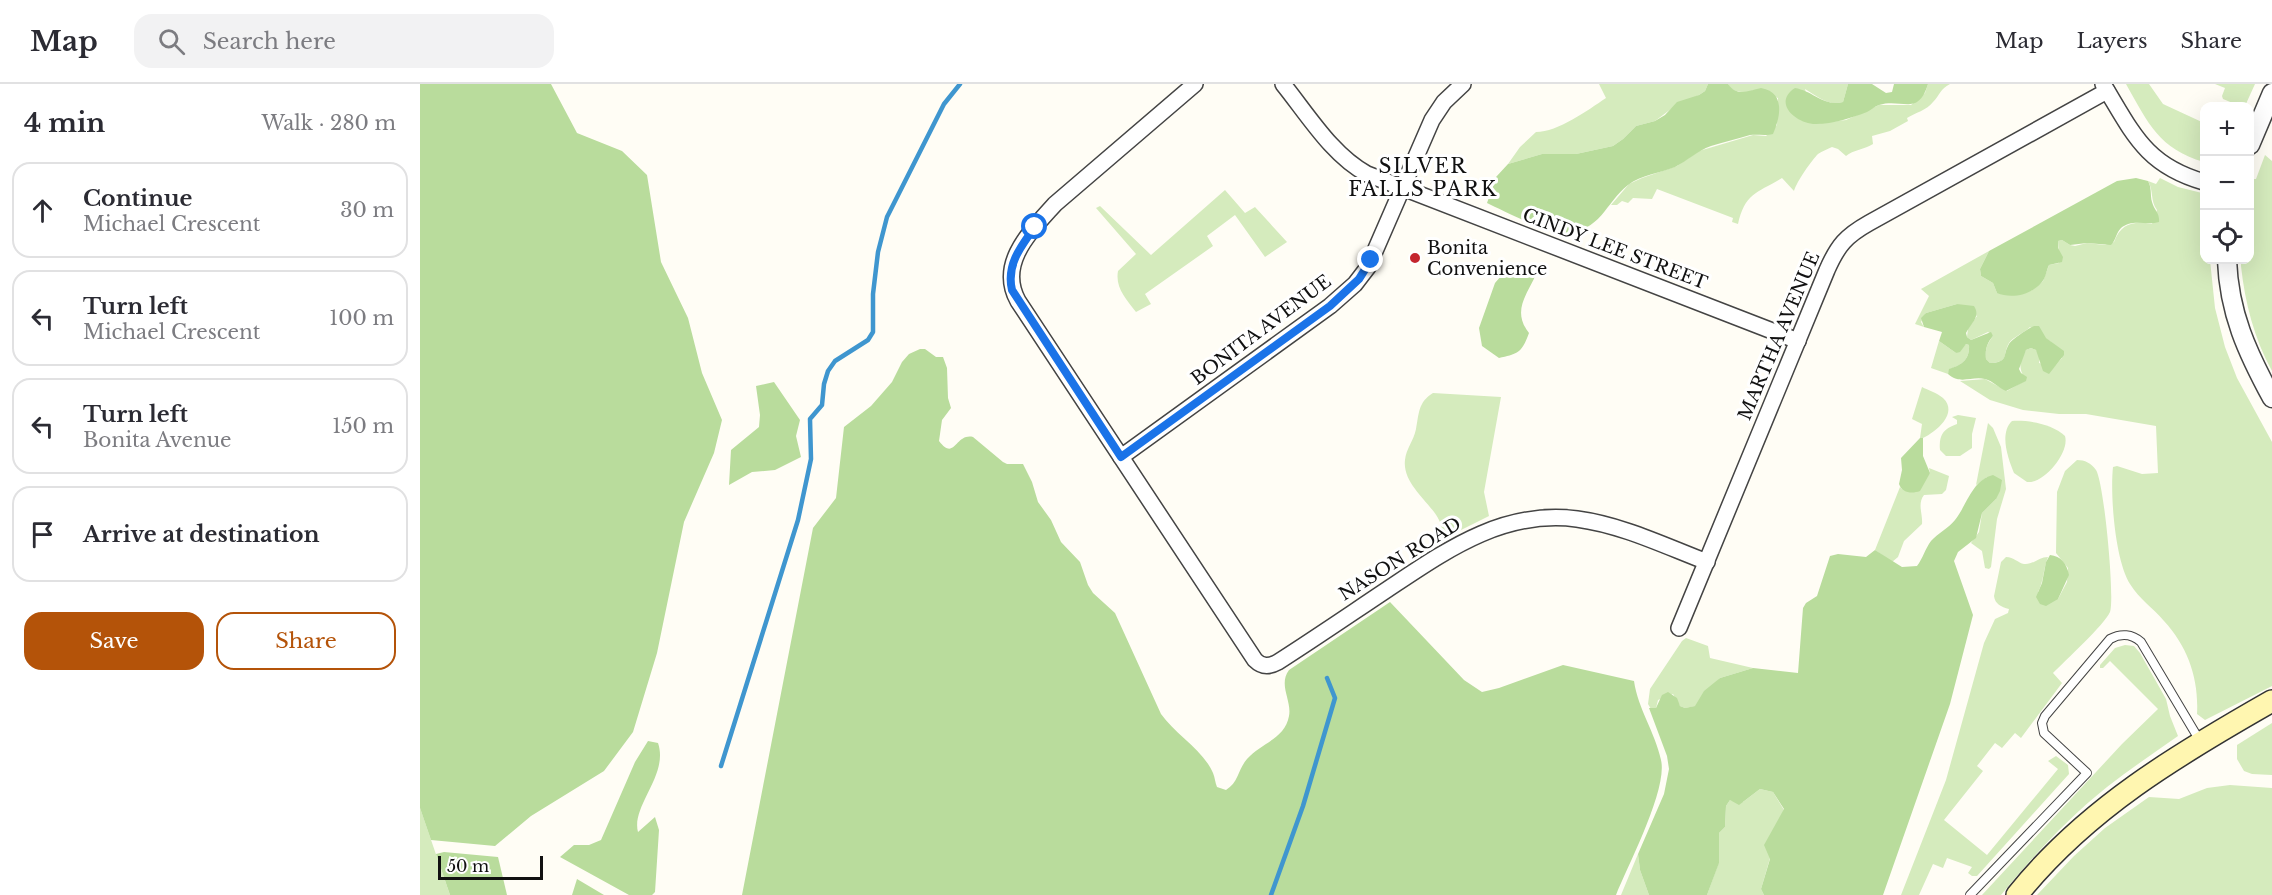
<!DOCTYPE html>
<meta charset="utf-8">
<style>
:root{--surface:#fff;--page:#f2f2f3;--text:#2b2b33;--muted:#7c7c81;--line:#e1e1e2;--accent:#b45309}
body{margin:0;font-family:"Libre Baskerville",serif;background:var(--page);color:var(--text)}
.controls{position:absolute;right:18px;top:18px;display:grid;overflow:hidden;border-radius:12px;box-shadow:0 6px 24px #0002}
.controls button{width:54px;height:54px;display:grid;place-items:center;padding:0;border:0;border-bottom:2px solid var(--line);background:var(--surface);color:var(--text);font:30px sans-serif}
.scale{position:absolute;left:18px;bottom:15px;width:105px;box-sizing:border-box;padding-left:6px;border:3px solid #111;border-top:0;font-size:16px;line-height:21px;white-space:nowrap;color:#111;-webkit-text-stroke:4px #fff;paint-order:stroke}
.stop{position:absolute;width:18px;height:18px;margin:-14px;border:4px solid #1a73e8;border-radius:50%;background:#fff}
.stop.end{background:#1a73e8;border-color:#fff;box-shadow:0 2px 6px #0008}
.list{margin:0;padding:0;list-style:none}
h2{display:flex;justify-content:space-between;align-items:center;height:78px;margin:0;padding:0 24px;font-size:26px}
h2 small{font-size:20px;font-weight:400;color:var(--muted)}
.list li{display:grid;grid-template-columns:39px 1fr auto;gap:18px;align-items:center;box-sizing:border-box;height:96px;margin:0 12px 12px;padding:0 12px;border:2px solid var(--line);border-radius:18px}
.list b{display:block;font-size:22px;white-space:nowrap}
.list p{margin:0;font-size:20px;white-space:nowrap;color:var(--muted)}
.list em{font-size:20px;font-style:normal;color:var(--muted)}
.actions{display:flex;gap:12px;padding:18px 24px}
.actions a{flex:1;padding:14px 0;border:2px solid var(--accent);border-radius:18px;text-align:center;font-size:21px;color:var(--accent)}
.actions .main{background:var(--accent);color:#fff}
.icon{flex:none;width:33px;height:33px;fill:none;stroke:currentColor;stroke-width:2;stroke-linecap:round;stroke-linejoin:round}
.map{position:relative;flex:none;width:1852px;height:811px;overflow:hidden}
header{display:flex;align-items:center;gap:36px;box-sizing:border-box;height:84px;padding:0 30px;background:var(--surface);border-bottom:2px solid var(--line)}
header strong{font-size:28px}
nav{display:flex;gap:33px;margin-inline-start:auto;font-size:21px}
.search{width:420px;height:54px;background:var(--page);display:flex;align-items:center;gap:15px;box-sizing:border-box;padding:0 21px;border-radius:18px;color:var(--muted);font-size:22px}
main{display:flex}
aside{flex:1;background:var(--surface)}
.map>svg:first-child{display:block}
</style>
<header>
<strong>Map</strong>
<div class="search"><svg class="icon" aria-label="search" viewBox="0 0 24 24"><circle cx="10" cy="10" r="6"/><path d="M15 15l6 6"/></svg>Search here</div>
<nav><a>Map</a><a>Layers</a><a>Share</a></nav>
</header>
<main>
<aside>
<h2>4 min<small>Walk · 280 m</small></h2>
<ul class="list">
<li><svg class="icon" aria-label="ahead" viewBox="0 0 24 24"><path d="M12 20V5M6 11l6-6 6 6"/></svg><div><b>Continue</b><p>Michael Crescent</p></div><em>30 m</em></li>
<li><svg class="icon" aria-label="left" viewBox="0 0 24 24"><path d="M17 20v-9H6M10 6l-5 5 5 5"/></svg><div><b>Turn left</b><p>Michael Crescent</p></div><em>100 m</em></li>
<li><svg class="icon" aria-label="left" viewBox="0 0 24 24"><path d="M17 20v-9H6M10 6l-5 5 5 5"/></svg><div><b>Turn left</b><p>Bonita Avenue</p></div><em>150 m</em></li>
<li><svg class="icon" aria-label="arrive" viewBox="0 0 24 24"><path d="M6 21V4h12l-3 4 3 4H6"/></svg><div><b>Arrive at destination</b></div></li>
</ul>
<div class="actions"><a class="main">Save</a><a>Share</a></div>
</aside>
<div class="map">
<svg width="1852" height="811" viewBox="0 0 1852 811">
<rect width="100%" height="100%" fill="#fffdf5"/>
<g fill="#d5ebbd">
<path d="M1179,0H1288L1285,7L1279,11L1251,25L1235,37L1216,42L1203,55L1193,62L1156,70H1122L1088,80L1100,63L1116,48C1138,48 1168,26 1186,14Z"/>
<path d="M1308,0H1428L1423,18C1408,22 1398,13 1385,5L1394,40L1426,36L1459,21H1491L1505,9L1508,0H1530C1520,5 1520,11 1513,18C1507,26 1495,29 1487,34L1488,37L1470,47L1452,52L1453,60C1445,65 1433,66 1426,72L1418,65L1412,63C1408,65 1402,67 1398,70C1392,76 1377,97 1374,107L1362,94C1337,109 1325,109 1318,140L1312,138L1313,134L1237,105L1232,115L1213,114L1208,119L1202,117L1197,121H1191L1209,100L1222,94L1257,82L1279,67L1333,51L1346,52L1357,41L1358,14L1333,6L1329,9C1321,8 1311,8 1308,0Z"/>
<path d="M1706,0H1729L1743,20L1784,39V78C1739,65 1728,39 1706,0Z"/>
<path d="M1795,0H1835L1825,22H1820L1803,15L1802,12L1805,4Z"/>
<path d="M1845,71L1852,77V287C1834,254 1825,219 1821,182V176H1830V95H1836Z"/>
<path d="M1740,94L1758,103L1782,109L1781,115L1784,116V176H1790L1795,224L1805,263L1817,294L1852,358V602L1785,636L1777,630C1779,595 1768,563 1744,537C1733,524 1719,515 1710,500C1695,476 1690,411 1693,383L1697,382L1722,390L1738,389L1736,342L1666,330H1639L1603,326L1570,316L1540,297L1565,295L1587,307L1606,296C1598,285 1599,278 1606,266L1611,264L1616,266L1620,271L1619,279L1634,283L1642,274L1631,258L1610,243C1604,249 1593,253 1589,259C1582,271 1590,278 1570,279L1566,275C1565,265 1567,260 1573,252L1568,248L1551,256L1547,253L1548,244L1557,232L1537,220L1506,229L1501,238L1504,243L1495,240L1509,212L1501,205L1569,167L1560,185L1561,192L1573,199L1577,209L1611,207L1623,197L1629,181L1639,179L1638,157L1642,156L1650,161L1655,162L1667,159L1685,161L1694,158C1701,139 1714,137 1732,140L1737,126C1730,117 1734,107 1728,97L1736,100Z"/>
<path d="M805,106L825,129L835,123L867,158L845,173L815,131L787,152L793,162L725,210L731,220L716,228C706,215 695,204 698,187L716,170L676,124L680,122L731,171Z"/>
<path d="M1519,257L1536,269L1546,260L1549,261C1550,276 1541,281 1530,285L1528,290L1511,284Z"/>
<path d="M1502,303C1508,306 1517,309 1523,314C1539,329 1516,348 1503,354H1500L1502,340L1492,335Z"/>
<path d="M1013,309L1081,313L1064,408L1069,432L1025,454C1021,448 1022,442 1019,436C1011,419 982,400 985,376C986,365 994,356 996,345C999,330 998,318 1013,309Z"/>
<path d="M1538,331L1556,334L1552,350V364L1540,372H1526L1520,366C1519,351 1523,345 1537,340V336L1532,333Z"/>
<path d="M1592,337C1609,336 1632,340 1645,352C1650,368 1624,400 1607,398L1594,389C1588,375 1579,349 1592,337Z"/>
<path d="M1568,339L1573,344L1581,363L1586,405L1577,435L1571,483L1569,485L1565,484L1562,467L1551,459L1559,448L1562,429L1576,415L1567,393L1556,401Z"/>
<path d="M1657,376C1665,376 1671,379 1676,386C1684,398 1695,514 1690,528C1685,540 1645,577 1633,589L1642,599L1601,654L1595,649L1582,664L1575,659L1557,682L1563,687L1524,736L1567,771L1638,685L1628,677L1636,672L1648,681L1649,690L1557,792H1552L1548,789L1552,783L1527,774L1523,784L1513,780L1499,811H1481L1526,696L1564,559L1575,535L1588,529L1589,525C1581,523 1575,520 1574,512L1581,478L1586,473C1594,473 1598,479 1604,480C1613,481 1619,473 1628,473C1623,485 1624,497 1618,508L1638,515L1647,498L1648,484L1636,469L1637,408L1645,387Z"/>
<path d="M1509,384L1529,392L1526,406L1522,410L1504,411C1497,420 1503,430 1502,440L1484,457L1478,473L1472,478L1455,466L1480,403L1482,405L1510,389Z"/>
<path d="M1266,554L1288,562L1290,574L1333,584L1300,594L1276,622L1265,624L1260,622L1253,610L1238,616L1236,624L1231,625L1228,620L1230,605L1262,557Z"/>
<path d="M1705,561L1714,562L1720,569L1746,615L1750,632L1758,652C1734,669 1710,685 1687,703C1648,734 1613,772 1581,811H1562L1702,660L1738,625L1690,577L1683,584H1680V581L1695,564Z"/>
<path d="M1852,639V691L1832,690L1824,687L1817,675V661Z"/>
<path d="M1810,701L1852,704V811H1617L1654,772L1685,744L1729,713L1759,715L1787,704Z"/>
<path d="M1340,705L1353,708L1364,726L1341,805L1344,811H1287L1299,778V749L1305,743L1306,722L1310,716L1323,718Z"/>
<path d="M0,724L30,811H0Z"/>
<path d="M1218,770L1220,786L1229,811H1201Z"/>
</g>
<g fill="#b9dc9c">
<path d="M0,0H131L157,49L202,67L227,91L241,178L268,234L282,289L302,336L294,369L264,438L237,569L213,648L184,687L111,732L75,762L11,756L0,724Z"/>
<path d="M1288,0H1308C1317,13 1328,7 1341,4C1365,8 1361,32 1353,50C1345,52 1338,50 1330,51C1318,55 1303,58 1291,62C1277,67 1267,77 1255,83C1240,89 1221,91 1208,101C1185,119 1181,148 1144,149C1127,149 1084,127 1067,119L1076,93L1088,80L1122,70H1156L1193,62L1203,55L1216,42L1235,37L1245,31L1257,18L1279,11L1285,7Z"/>
<path d="M1428,0H1452L1466,9L1472,8L1474,0H1508C1498,33 1482,14 1459,21C1455,22 1451,26 1447,28C1431,34 1410,41 1393,40C1374,38 1353,18 1375,4C1393,7 1404,23 1423,18Z"/>
<path d="M1716,94L1728,97C1732,104 1730,111 1732,118C1734,126 1740,129 1739,138C1726,142 1713,134 1701,144C1696,149 1696,156 1691,161L1667,159L1650,161L1642,156L1638,157V164L1643,173L1642,178L1629,181C1626,187 1626,194 1621,199C1611,211 1591,215 1577,209L1573,199L1561,192L1560,185L1569,167L1697,97Z"/>
<path d="M1098,182L1117,188C1108,210 1091,226 1109,249C1102,268 1099,270 1079,274L1062,262L1059,244L1075,199L1087,185Z"/>
<path d="M1537,220L1554,222C1561,233 1551,239 1546,249L1547,253L1551,256L1571,248L1573,252C1567,259 1565,265 1566,275L1570,279C1589,278 1582,272 1589,260C1591,256 1609,244 1614,242H1619L1626,254L1644,267V271L1629,290L1623,287L1616,266L1611,264L1606,266L1599,285L1601,289L1607,293L1606,297L1586,307C1579,304 1573,297 1565,295C1551,292 1540,301 1528,290L1529,285C1541,281 1550,276 1549,261L1546,260L1540,268L1536,269L1519,257L1522,248L1504,243L1501,234L1506,229Z"/>
<path d="M500,265H505L516,273H523L527,284L528,314L531,324L522,336L519,357C535,378 535,349 553,353L583,378L587,380H603L612,398L618,418L631,436L641,458L660,478L668,501L673,509L695,529L741,630C755,650 784,667 793,689C795,694 795,698 797,703L806,706C819,698 818,685 827,675C841,659 865,655 869,632C872,616 858,601 869,586L970,518L1044,596L1062,608L1079,604L1143,581L1214,597C1218,625 1235,648 1241,676C1248,705 1208,781 1196,811H322L393,444L416,414L424,343L451,322L472,298L482,278L489,270Z"/>
<path d="M354,298L380,336L376,352L381,373L355,386L332,388L309,401L311,366L339,343L340,331L336,302Z"/>
<path d="M1500,354H1503V372L1510,389L1500,407C1492,410 1482,409 1479,400L1482,386L1481,374Z"/>
<path d="M1573,391L1582,396L1580,407L1576,415L1562,429L1556,454L1538,468L1534,477L1553,531L1530,620L1463,811H1344L1341,805L1350,775L1344,761L1364,725L1353,708L1340,705L1319,721L1310,716L1306,722L1305,743L1299,749V779L1287,811H1229L1220,786L1218,770L1244,710L1249,685L1247,672L1229,624H1236L1242,611L1248,608L1257,614L1260,622L1265,624L1275,622L1284,607L1300,594L1333,584L1378,589L1383,524L1386,519L1397,512L1410,472L1418,470L1446,473L1455,466L1482,483L1497,482C1503,474 1505,465 1511,457C1518,449 1529,444 1535,436C1547,421 1552,396 1573,391Z"/>
<path d="M1630,471C1641,472 1647,480 1649,491L1638,515L1626,522L1620,520L1616,513L1622,499L1626,478Z"/>
<path d="M228,657L238,659C249,691 211,722 218,748L235,733L239,746L235,808L232,811H209L140,773L154,761H169L181,756L215,678Z"/>
<path d="M24,768L78,773L87,811H30L16,770Z"/>
<path d="M157,795L184,811H152Z"/>
</g>
<g fill="none" stroke-linecap="round" stroke-linejoin="round">
<g stroke="#3f96cf" stroke-width="4.5">
<path d="M301,682L378,436L391,375L390,335L402,321L404,300L408,287L415,277L448,256L453,248V210L458,168L467,133L524,20L540,0"/>
<path d="M851,811L883,722L915,614L907,594"/>
</g>
<defs>
<path id="service" d="M1550,811L1667,689L1624,649L1622,639L1625,632L1690,555C1701,549 1712,550 1721,558L1780,657"/>
<g id="minor">
<path d="M775,0L635,120C611,147 577,179 598,217L835,576C842,583 849,583 858,578C894,555 929,531 965,507C1024,468 1082,425 1157,435C1202,441 1245,462 1287,478"/>
<path d="M863,0C888,31 912,71 947,90L1378,257"/>
<path d="M1683,0C1713,49 1725,81 1784,98"/>
<path d="M701,373L910,222L935,200L948,183L1012,36L1024,18L1043,0"/>
<path d="M1259,544L1407,186C1418,161 1426,152 1449,139L1687,7"/>
</g>
<g id="tertiary">
<path d="M1830,61L1852,9"/>
<path d="M1807,176C1809,229 1827,268 1852,314"/>
</g>
<path id="secondary" d="M1597,811C1666,725 1757,671 1852,617"/>
</defs>
<use href="#service" stroke="#444" stroke-width="10"/>
<use href="#minor" stroke="#444" stroke-width="18"/>
<use href="#tertiary" stroke="#444" stroke-width="21"/>
<use href="#secondary" stroke="#333" stroke-width="24"/>
<use href="#service" stroke="#fff" stroke-width="8"/>
<use href="#minor" stroke="#fff" stroke-width="15"/>
<use href="#tertiary" stroke="#fff" stroke-width="18"/>
<use href="#secondary" stroke="#fff6b0" stroke-width="21"/>
</g>
<g fill="none" stroke-linecap="round" stroke-linejoin="round">
<path stroke="#1a73e8" stroke-width="8" d="M615,143C601,162 586,181 592,206L701,373L910,222L939,195L951,176"/>
</g>
<circle fill="#c4262e" stroke="#fff" stroke-width="2" cx="995" cy="174" r="6"/>
<g text-anchor="middle" stroke-width="6" stroke-linejoin="round" paint-order="stroke">
<g font-size="18" fill="#111" stroke="#fff" text-anchor="start">
<text x="1007" y="170">Bonita<tspan x="1007" dy="21">Convenience</tspan></text>
</g>
<g font-size="18" fill="#111" stroke="#fff">
<text transform="translate(1195 165) rotate(21)" y="6">CINDY LEE STREET</text>
<text transform="translate(841 246) rotate(-37)" y="6">BONITA AVENUE</text>
<text transform="translate(1359 252) rotate(-67)" y="6">MARTHA AVENUE</text>
<text transform="translate(980 475) rotate(-32)" y="6">NASON ROAD</text>
</g>
<g font-size="20" letter-spacing="1.5" fill="#111" stroke="#fff">
<text x="1003" y="89">SILVER<tspan x="1003" dy="23">FALLS PARK</tspan></text>
</g>
</g>
</svg>
<div class="controls">
<button>+</button>
<button>−</button>
<button><svg class="icon" aria-label="locate" viewBox="0 0 24 24"><circle cx="12" cy="12" r="6"/><path d="M12 2v4M12 18v4M2 12h4M18 12h4"/></svg></button>
</div>
<div class="scale">50 m</div>
<div class="stop" style="left:615px;top:143px"></div>
<div class="stop end" style="left:951px;top:176px"></div>
</div>
</main>
